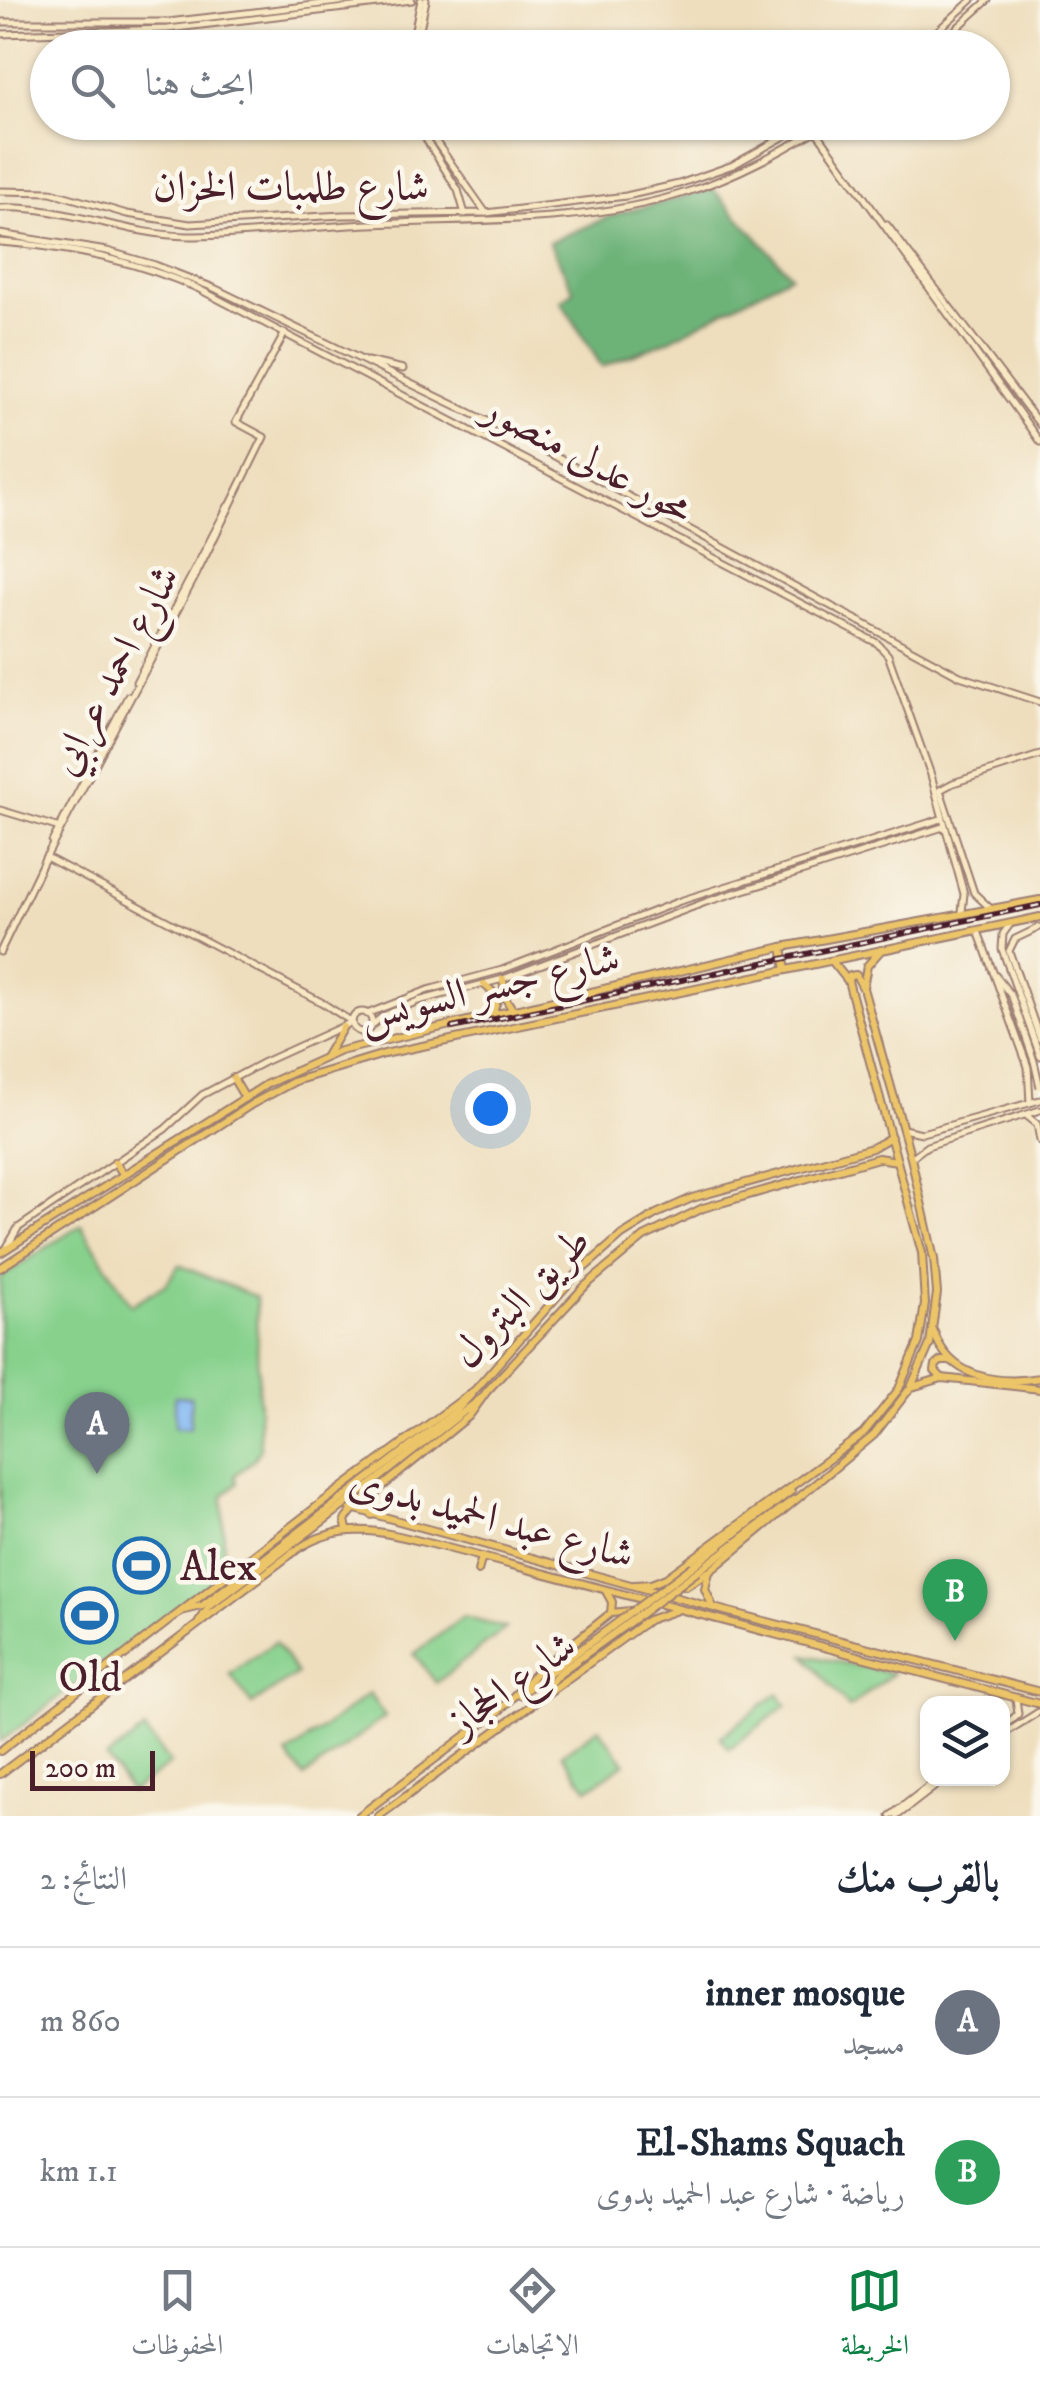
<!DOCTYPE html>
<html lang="ar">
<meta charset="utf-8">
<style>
:root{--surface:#fff;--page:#f2f2f3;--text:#1f2937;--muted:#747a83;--line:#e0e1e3;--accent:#0b8043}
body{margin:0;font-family:"IM FELL DW Pica",Amiri,serif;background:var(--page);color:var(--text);direction:rtl}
.controls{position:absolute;right:30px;bottom:30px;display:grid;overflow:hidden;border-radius:20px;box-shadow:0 2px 8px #0004}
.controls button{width:90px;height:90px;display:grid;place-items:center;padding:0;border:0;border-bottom:2px solid var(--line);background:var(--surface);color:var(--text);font:50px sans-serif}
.scale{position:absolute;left:30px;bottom:25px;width:125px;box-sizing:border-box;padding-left:10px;border:5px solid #4a1f2b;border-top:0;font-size:28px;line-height:35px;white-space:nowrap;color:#4a1f2b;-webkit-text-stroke:8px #fbf7ec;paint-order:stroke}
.you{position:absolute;left:490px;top:1108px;width:35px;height:35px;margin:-25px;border:8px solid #fff;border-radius:50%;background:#1a73e8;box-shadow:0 0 0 15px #1a73e833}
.badge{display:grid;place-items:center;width:65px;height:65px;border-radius:50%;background:var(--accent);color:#fff;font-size:32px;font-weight:700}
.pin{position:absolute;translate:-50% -82px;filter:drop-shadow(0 2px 5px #0008)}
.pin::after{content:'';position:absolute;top:52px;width:35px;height:30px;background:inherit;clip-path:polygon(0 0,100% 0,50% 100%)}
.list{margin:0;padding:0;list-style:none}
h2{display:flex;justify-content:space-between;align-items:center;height:130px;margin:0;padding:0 40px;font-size:42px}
h2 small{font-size:32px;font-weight:400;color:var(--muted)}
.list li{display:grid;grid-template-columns:65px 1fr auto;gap:30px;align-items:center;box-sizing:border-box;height:150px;padding:0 40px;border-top:2px solid var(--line)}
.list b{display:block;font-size:38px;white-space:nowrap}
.list p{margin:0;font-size:32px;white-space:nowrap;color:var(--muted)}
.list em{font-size:32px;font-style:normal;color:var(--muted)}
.icon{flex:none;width:55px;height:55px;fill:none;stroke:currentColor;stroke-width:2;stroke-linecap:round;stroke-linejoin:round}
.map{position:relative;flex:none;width:1040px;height:1816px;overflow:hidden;direction:ltr}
.search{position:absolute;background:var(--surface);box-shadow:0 2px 8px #0004;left:30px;right:30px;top:30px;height:110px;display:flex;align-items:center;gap:25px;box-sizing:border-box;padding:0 35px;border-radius:55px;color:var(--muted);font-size:38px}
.sheet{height:430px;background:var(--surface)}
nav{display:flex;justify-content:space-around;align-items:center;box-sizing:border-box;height:140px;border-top:2px solid var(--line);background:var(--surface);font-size:28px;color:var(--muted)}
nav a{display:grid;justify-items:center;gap:5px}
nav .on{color:var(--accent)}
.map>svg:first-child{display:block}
</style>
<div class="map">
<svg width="1040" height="1816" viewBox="0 0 1040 1816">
<rect width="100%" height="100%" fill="#fbf7ec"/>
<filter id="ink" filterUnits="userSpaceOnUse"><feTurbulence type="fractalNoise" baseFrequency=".01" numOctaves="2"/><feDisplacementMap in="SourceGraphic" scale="20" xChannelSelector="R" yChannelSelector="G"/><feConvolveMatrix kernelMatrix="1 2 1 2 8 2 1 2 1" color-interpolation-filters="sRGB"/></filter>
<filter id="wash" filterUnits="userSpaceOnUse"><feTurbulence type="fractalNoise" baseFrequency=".0048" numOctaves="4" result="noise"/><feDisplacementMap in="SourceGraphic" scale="40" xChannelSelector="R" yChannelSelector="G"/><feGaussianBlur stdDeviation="2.25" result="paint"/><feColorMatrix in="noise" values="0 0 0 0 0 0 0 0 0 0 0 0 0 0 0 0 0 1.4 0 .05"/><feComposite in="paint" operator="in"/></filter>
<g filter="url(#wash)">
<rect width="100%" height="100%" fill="#eedebd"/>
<g fill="#87d18d" stroke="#68785c" stroke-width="2.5">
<path d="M81,1225L131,1305L166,1284L179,1265L256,1297L260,1448L254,1459L235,1475L237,1483L223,1496L224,1572L0,1742V1278Z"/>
<path d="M463,1617L506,1628L436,1683L414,1654Z"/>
<path d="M275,1642L297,1674L252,1705L230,1674Z"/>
<path d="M805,1655L893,1673L849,1708Z"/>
<path d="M778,1693L787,1705L729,1749L720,1737Z"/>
<path d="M369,1694L385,1717L304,1777L287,1755Z"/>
<path d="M599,1728L625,1763L588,1789L562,1754Z"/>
<path d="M145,1730L170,1764L131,1792L106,1758Z"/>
</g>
<path fill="#6db378" stroke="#5c6952" stroke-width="2.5" d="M713,189L791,275L669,340L602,367L561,301L574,291L549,242L616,214Z"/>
<path fill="#84baf3" stroke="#676c8f" stroke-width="2.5" d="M175,1396L191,1397L190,1428H175Z"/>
</g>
<g filter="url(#ink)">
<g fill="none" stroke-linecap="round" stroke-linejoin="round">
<defs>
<g id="secondary">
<path d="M0,22H168L356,0"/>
<path d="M0,34L168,29L412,0"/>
<path d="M411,48L421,0"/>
<path d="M416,48L426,0"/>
<path d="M918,48L972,0"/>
<path d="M935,48L988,0"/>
<path d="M415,122L458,190L465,214"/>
<path d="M422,122L486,213"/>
<path d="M817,132L1040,442"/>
<path d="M0,191L51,192L127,214L190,224L342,215L486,213L626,196L679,184L733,165L810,122"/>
<path d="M0,208C64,205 124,235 188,236C248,236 310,226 370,224C475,219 586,225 687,192C738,176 785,149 831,122"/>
<path d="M887,225L1040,425"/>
<path d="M0,234L107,251L155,265L214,288L512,433L960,676L1040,702"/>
<path d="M0,242C68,247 137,261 199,289L877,643L888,655L931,775L964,894L962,912"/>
<path d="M367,361L403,369"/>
<path d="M676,523L683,508"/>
<path d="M136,682L228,506"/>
<path d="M0,810L60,828"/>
<path d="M52,842L128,696"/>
<path d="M48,858L321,1002L352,1022"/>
<path d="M45,859L195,577L264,437L236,422L285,333"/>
<path d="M990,908L974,893L940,790L953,783L1040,755"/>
<path d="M1011,923L1003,934L1002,949L1040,1056"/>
<path d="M1040,927L1015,939L1009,951L1040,1039"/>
<path d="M978,931L1028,1067L1030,1103"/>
<path d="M0,952L46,856"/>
<path d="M996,976L1012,997L1034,1061"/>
<circle cx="362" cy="1022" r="10"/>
<path d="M367,1014L428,990L502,970L680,901L941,819"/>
<path d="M371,1026L383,1016L418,1001L503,979L706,902L943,827"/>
<path d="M1027,1116L1037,1124L1040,1141"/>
<path d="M903,1129L922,1133L1040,1100"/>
<path d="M911,1158L927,1146L1040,1110"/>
<path d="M7,1247L18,1228L165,1129L202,1095L264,1062L352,1022"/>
<path d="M1002,1728L1018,1714L1016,1698"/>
<path d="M1002,1735L1040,1711"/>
<path d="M890,1816L939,1778"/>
<path d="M897,1816L946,1778"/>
</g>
<g id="primary">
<path d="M782,947L786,970"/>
<path d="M503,979L505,997L512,1009"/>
<path d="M484,984L498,997L493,1013"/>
<path d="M863,987L867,966L881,950"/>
<path d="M364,1032L368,1043"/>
<path d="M326,1056L343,1027"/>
<path d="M233,1078L245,1098"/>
<path d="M115,1162L124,1175"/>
<path d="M0,1253L267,1084L340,1051L782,947L1040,900"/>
<path d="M0,1268L252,1104L295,1081L384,1054L1040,917"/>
<path d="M934,1332C949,1378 997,1385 1040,1378"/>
<path d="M942,1378L935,1371L936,1365L941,1361H948"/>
<path d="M912,1387L942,1378L1040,1389"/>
<path d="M364,1482L454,1413L471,1395"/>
<path d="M367,1488L480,1399"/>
<path d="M353,1493L366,1497L377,1490"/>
<path d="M341,1505L725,1611L1040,1692"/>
<path d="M372,1515V1503L378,1490L469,1416L487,1391L585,1286L644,1237L703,1208L878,1158L897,1161"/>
<path d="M347,1529L345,1520L353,1510"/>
<path d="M693,1566L791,1491"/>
<path d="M478,1571L482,1557"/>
<path d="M698,1571L793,1500"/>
<path d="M676,1583L686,1586L708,1572"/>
<path d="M634,1585L651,1584L666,1578L863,1434L899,1389L919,1342L925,1304L922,1253L848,981L832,961"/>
<path d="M713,1607L705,1589L709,1572L874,1435L911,1387L930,1344L937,1293L934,1259L911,1158L863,988L856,975L850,976L848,980"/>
<path d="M185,1610L202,1606L286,1542"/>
<path d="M611,1613L630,1611L643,1624"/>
<path d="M199,1622L210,1606L291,1545"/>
<path d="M544,1690L558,1674L623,1627"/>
<path d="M519,1695L618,1622"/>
<path d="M0,1751L319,1505L475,1390L576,1275L622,1235L656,1214L692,1198L872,1148L891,1137"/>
<path d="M0,1774L299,1548C347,1518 390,1534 440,1546L1040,1704"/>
<path d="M359,1816L500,1710L538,1671L611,1613L612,1602L606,1591"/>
<path d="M379,1816L648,1620L677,1610"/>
</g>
</defs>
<use href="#secondary" stroke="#9c7e74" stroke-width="9"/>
<use href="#primary" stroke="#9c7e74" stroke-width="10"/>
<use href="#secondary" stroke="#f8e8c3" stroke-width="5"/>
<use href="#primary" stroke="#edc569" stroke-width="6"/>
<defs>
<path id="rail" d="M452,1028L1040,905"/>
</defs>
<use href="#rail" stroke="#4a1f2b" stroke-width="6"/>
<use href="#rail" stroke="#fbf7ec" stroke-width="2.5" stroke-dasharray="8" stroke-linecap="butt"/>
<defs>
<path id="secondary-bridge" d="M1034,1061L1040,1087"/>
<g id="primary-bridge">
<path d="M286,1542L364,1482"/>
<path d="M291,1545L367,1488"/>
<path d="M618,1622L693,1566"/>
<path d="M623,1627L698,1571"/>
</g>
</defs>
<use href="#secondary-bridge" stroke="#9c7e74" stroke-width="9" stroke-linecap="butt"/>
<use href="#primary-bridge" stroke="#9c7e74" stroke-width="10" stroke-linecap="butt"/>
<use href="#secondary-bridge" stroke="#f8e8c3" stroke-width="5"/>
<use href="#primary-bridge" stroke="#edc569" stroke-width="6"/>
</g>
</g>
<defs>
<symbol id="stadium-ring" viewBox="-11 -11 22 22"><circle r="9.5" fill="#fbf7ec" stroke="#1f6fb2" stroke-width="1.5"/><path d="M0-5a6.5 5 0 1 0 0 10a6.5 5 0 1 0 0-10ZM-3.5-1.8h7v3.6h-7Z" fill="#1f6fb2"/></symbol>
</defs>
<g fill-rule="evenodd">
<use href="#stadium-ring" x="110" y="1534" width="63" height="63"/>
<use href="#stadium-ring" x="58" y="1584" width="63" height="63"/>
</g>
<g text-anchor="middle" stroke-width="9" stroke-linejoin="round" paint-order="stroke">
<g font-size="42" fill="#4a1f2b" stroke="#fbf7ec">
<text x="291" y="200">شارع طلمبات الخزان</text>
<text transform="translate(589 457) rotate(28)" y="15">محور عدلى منصور</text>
<text transform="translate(113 669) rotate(-62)" y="15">شارع احمد عرابي</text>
<text transform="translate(489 985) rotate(-13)" y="15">شارع جسر السويس</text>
<text transform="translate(520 1296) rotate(-46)" y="15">طريق البترول</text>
<text transform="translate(492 1516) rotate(15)" y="15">شارع عبد الحميد بدوى</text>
<text transform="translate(511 1682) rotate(-36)" y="15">شارع الحجاز</text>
</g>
<g font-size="42" fill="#4a1f2b" stroke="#fbf7ec" text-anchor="start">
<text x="180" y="1580">Alex</text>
<text x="90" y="1691" text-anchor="middle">Old</text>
</g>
</g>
</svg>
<div class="controls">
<button><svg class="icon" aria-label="layers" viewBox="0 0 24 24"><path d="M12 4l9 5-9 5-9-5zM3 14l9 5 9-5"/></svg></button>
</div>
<div class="scale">200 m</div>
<div class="you"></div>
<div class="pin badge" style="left:97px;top:1474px;background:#6b7280">A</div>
<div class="pin badge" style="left:955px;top:1641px;background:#2e9e5b">B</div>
<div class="search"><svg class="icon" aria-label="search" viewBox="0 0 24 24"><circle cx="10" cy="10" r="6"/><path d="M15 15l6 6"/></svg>ابحث هنا</div>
</div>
<section class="sheet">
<h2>بالقرب منك<small>النتائج: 2</small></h2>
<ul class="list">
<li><span class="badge" style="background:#6b7280">A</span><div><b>inner mosque</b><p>مسجد</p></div><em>860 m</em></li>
<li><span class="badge" style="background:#2e9e5b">B</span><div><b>El-Shams Squach</b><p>رياضة · شارع عبد الحميد بدوى</p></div><em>1.1 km</em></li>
</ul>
</section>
<nav>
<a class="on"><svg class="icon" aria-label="map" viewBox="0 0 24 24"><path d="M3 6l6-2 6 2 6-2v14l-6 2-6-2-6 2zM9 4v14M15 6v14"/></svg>الخريطة</a>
<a><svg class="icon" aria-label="directions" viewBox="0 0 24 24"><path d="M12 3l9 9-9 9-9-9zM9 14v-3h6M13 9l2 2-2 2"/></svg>الاتجاهات</a>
<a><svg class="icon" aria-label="saved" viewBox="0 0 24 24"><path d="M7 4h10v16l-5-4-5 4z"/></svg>المحفوظات</a>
</nav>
